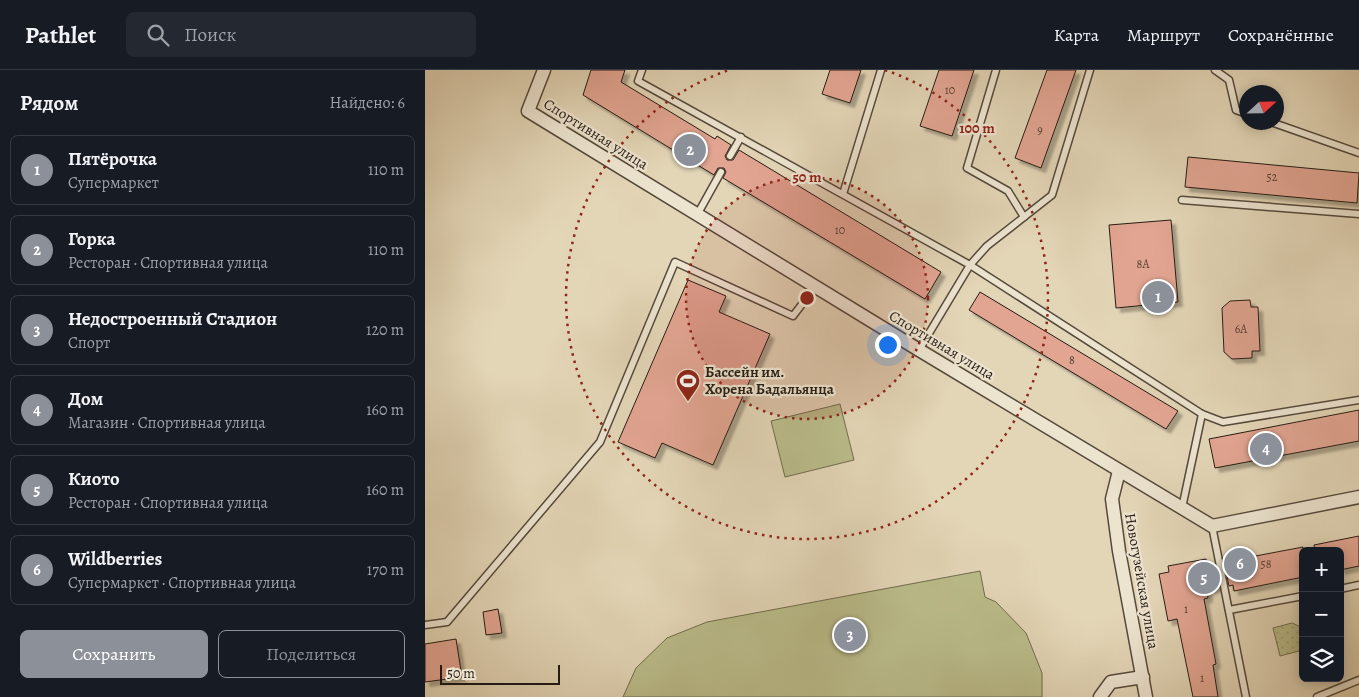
<!DOCTYPE html>
<html lang="ru">
<meta charset="utf-8">
<style>
:root{--surface:#171b24;--page:#242831;--text:#f1f3f6;--muted:#9ea1a6;--line:#363941;--accent:#8c9099}
body{margin:0;font-family:Alegreya,serif;background:var(--page);color:var(--text)}
.controls{position:absolute;right:15px;bottom:15px;display:grid;overflow:hidden;border-radius:8px;box-shadow:0 2px 12px #0003}
.controls button{width:45px;height:45px;display:grid;place-items:center;padding:0;border:0;border-bottom:1px solid var(--line);background:var(--surface);color:var(--text);font:25px sans-serif}
.compass{position:absolute;left:814px;top:15px;width:45px;height:45px;border-radius:50%;background:var(--surface);box-shadow:0 2px 12px #0003;rotate:68deg}
.scale{position:absolute;left:15px;bottom:12px;width:120px;box-sizing:border-box;padding-left:5px;border:2px solid #261c13;border-top:0;font-size:14px;line-height:18px;white-space:nowrap;color:#261c13;-webkit-text-stroke:4px #ede4d0;paint-order:stroke}
.you{position:absolute;left:462px;top:274px;width:18px;height:18px;margin:-12px;border:4px solid #fff;border-radius:50%;background:#1a73e8;box-shadow:0 0 0 8px #1a73e833}
.badge{display:grid;place-items:center;width:32px;height:32px;border-radius:50%;background:var(--accent);color:#fff;font-size:16px;font-weight:700}
.pin{position:absolute;translate:-50% -50%;border:2px solid #fff;box-shadow:0 1px 5px #0006}
.list{margin:0;padding:0;list-style:none}
h2{display:flex;justify-content:space-between;align-items:center;height:65px;margin:0;padding:0 20px;font-size:21px}
h2 small{font-size:16px;font-weight:400;color:var(--muted)}
.list li{display:grid;grid-template-columns:32px 1fr auto;gap:15px;align-items:center;box-sizing:border-box;height:70px;margin:0 10px 10px;padding:0 10px;border:1px solid var(--line);border-radius:8px}
.list b{display:block;font-size:19px;white-space:nowrap}
.list p{margin:0;font-size:16px;white-space:nowrap;color:var(--muted)}
.list em{font-size:16px;font-style:normal;color:var(--muted)}
.actions{display:flex;gap:10px;padding:15px 20px}
.actions a{flex:1;padding:11px 0;border:1px solid var(--accent);border-radius:8px;text-align:center;font-size:18px;color:var(--accent)}
.actions .main{background:var(--accent);color:#fff}
.icon{flex:none;width:28px;height:28px;fill:none;stroke:currentColor;stroke-width:2;stroke-linecap:round;stroke-linejoin:round}
.map{position:relative;flex:none;width:934px;height:627px;overflow:hidden}
header{display:flex;align-items:center;gap:30px;box-sizing:border-box;height:70px;padding:0 25px;background:var(--surface);border-bottom:1px solid var(--line)}
header strong{font-size:24px}
nav{display:flex;gap:28px;margin-inline-start:auto;font-size:18px}
.search{width:350px;height:45px;background:var(--page);display:flex;align-items:center;gap:12px;box-sizing:border-box;padding:0 18px;border-radius:8px;color:var(--muted);font-size:19px}
main{display:flex}
aside{flex:1;background:var(--surface)}
.map>svg:first-child{display:block}
</style>
<header>
<strong>Pathlet</strong>
<div class="search"><svg class="icon" aria-label="search" viewBox="0 0 24 24"><circle cx="10" cy="10" r="6"/><path d="M15 15l6 6"/></svg>Поиск</div>
<nav><a>Карта</a><a>Маршрут</a><a>Сохранённые</a></nav>
</header>
<main>
<aside>
<h2>Рядом<small>Найдено: 6</small></h2>
<ul class="list">
<li><span class="badge">1</span><div><b>Пятёрочка</b><p>Супермаркет</p></div><em>110 m</em></li>
<li><span class="badge">2</span><div><b>Горка</b><p>Ресторан · Спортивная улица</p></div><em>110 m</em></li>
<li><span class="badge">3</span><div><b>Недостроенный Стадион</b><p>Спорт</p></div><em>120 m</em></li>
<li><span class="badge">4</span><div><b>Дом</b><p>Магазин · Спортивная улица</p></div><em>160 m</em></li>
<li><span class="badge">5</span><div><b>Киото</b><p>Ресторан · Спортивная улица</p></div><em>160 m</em></li>
<li><span class="badge">6</span><div><b>Wildberries</b><p>Супермаркет · Спортивная улица</p></div><em>170 m</em></li>
</ul>
<div class="actions"><a class="main">Сохранить</a><a>Поделиться</a></div>
</aside>
<div class="map">
<svg width="934" height="627" viewBox="0 0 934 627">
<defs>
<pattern id="park-dots" width="8" height="8" patternUnits="userSpaceOnUse" patternTransform="scale(1.25)"><rect width="8" height="8" fill="#babc8a"/><path d="M2 2h.1M6 6h.1" fill="none" stroke="#a0a176" stroke-width="1.8" stroke-linecap="round"/></pattern>
<filter id="shadow"><feDropShadow dx="4.5" dy="4.5" stdDeviation="1" flood-color="#0004"/></filter>
</defs>
<rect width="100%" height="100%" fill="#e3d6b7"/>
<filter id="stains"><feTurbulence type="fractalNoise" baseFrequency=".004" numOctaves="4"/><feColorMatrix values="0 0 0 0 .2 0 0 0 0 .09 0 0 0 0 .02 0 0 0 .5 -.17"/></filter>
<radialGradient id="worn" r=".72"><stop offset=".6" stop-color="#630" stop-opacity="0"/><stop offset="1" stop-color="#630" stop-opacity=".3"/></radialGradient>
<g fill="#babc8a" stroke="#706c4e">
<path d="M415,334L429,390L360,407L346,351Z"/>
<path d="M555,501L560,527L571,532L601,563L617,603V627H198L211,598L242,568L282,552Z"/>
</g>
<path fill="url(#park-dots)" stroke="#706c4e" d="M867,553L878,558V580L855,586L848,558Z"/>
<g fill="#e2a592" stroke="#261c13" filter="url(#shadow)">
<path d="M166,0H200L196,12L290,69L292,66L306,75L300,86L302,90H308L314,80L516,202L500,229L298,108L301,102L299,98H293L289,105L158,25Z"/>
<path d="M405,0H436L425,33L397,24Z"/>
<path d="M514,0H549L527,66L495,56Z"/>
<path d="M622,0H651L616,98L590,88Z"/>
<path d="M763,87L934,103L932,133L760,117Z"/>
<path d="M746,150L753,232L691,238L684,155Z"/>
<path d="M263,210L301,226L294,242L345,264L288,395L237,373L230,388L193,372Z"/>
<path d="M555,222L753,341L741,359L544,240Z"/>
<path d="M825,230L826,237H833L835,281H827V288L807,289L799,282L797,238L805,231Z"/>
<path d="M934,340V371L790,398L784,369Z"/>
<path d="M934,466V496L915,500V481H890L889,475Z"/>
<path d="M878,477V507L809,521L808,515L804,516L799,492Z"/>
<path d="M781,489L783,496L790,494L794,517L782,519L783,528L779,529L791,594L788,595L793,627H768L752,549L743,551L734,504L744,502L743,496Z"/>
<path d="M73,539L77,563L61,565L58,542Z"/>
<path d="M31,569L37,607L0,612V574Z"/>
</g>
<g fill="none" stroke-linecap="round" stroke-linejoin="round">
<defs>
<g id="service">
<path d="M217,0L213,11L545,195L777,344L757,438"/>
<path d="M571,0L542,98L583,121L599,147"/>
<path d="M790,0L804,10L811,40L822,44"/>
<path d="M846,52L934,83"/>
<path d="M305,86L316,67"/>
<path d="M418,124L456,0"/>
<path d="M757,130L934,144"/>
<path d="M272,145L296,102"/>
<path d="M494,280L545,195L562,176L627,125L665,0"/>
<path d="M777,344L798,352L934,330"/>
<path d="M787,456L821,627"/>
<path d="M915,519L934,515"/>
<path d="M804,540L878,526"/>
<path d="M0,555L22,552L175,372L250,192L368,246L390,217"/>
<path d="M892,627L934,610"/>
</g>
<g id="minor">
<path d="M119,0L103,41L494,280L787,456L934,427"/>
<path d="M694,401L687,429L694,481L721,627"/>
<path d="M675,627L686,612L718,607"/>
</g>
</defs>
<use href="#service" stroke="#554a3c" stroke-width="9"/>
<use href="#minor" stroke="#554a3c" stroke-width="15"/>
<use href="#service" stroke="#ede4d0" stroke-width="6"/>
<use href="#minor" stroke="#ede4d0" stroke-width="12"/>
</g>
<circle cx="382" cy="228" r="121" fill="#8f2418" fill-opacity=".12"/>
<g fill="none" stroke="#8f2418" stroke-width="2.5" stroke-dasharray="2.5 5">
<circle cx="382" cy="228" r="121"/>
<path d="M460 0A241 241 0 1 1 304 0"/>
</g>
<defs>
<symbol id="stadium-pin" viewBox="-11 -11 22 30"><path d="M0 17L-7.5 6A9.5 9.5 0 1 1 7.5 6Z" fill="#8f2418" stroke="#ede4d0"/><path d="M0-5a6.5 5 0 1 0 0 10a6.5 5 0 1 0 0-10ZM-3.5-1.8h7v3.6h-7Z" fill="#fff"/></symbol>
</defs>
<g fill-rule="evenodd">
<use href="#stadium-pin" x="249" y="297" width="28" height="38"/>
</g>
<g text-anchor="middle" stroke-width="4.5" stroke-linejoin="round" paint-order="stroke">
<g font-size="12" fill="#553e33">
<text x="525" y="24">10</text>
<text x="615" y="64">9</text>
<text x="847" y="111">52</text>
<text x="415" y="164">10</text>
<text x="718" y="198">8А</text>
<text x="816" y="263">6А</text>
<text x="647" y="294">8</text>
<text x="841" y="498">58</text>
<text x="761" y="543">1</text>
<text x="777" y="612">1</text>
</g>
<g font-size="15" fill="#261c13" stroke="#ede4d0">
<text transform="translate(171 64) rotate(32)" y="5">Спортивная улица</text>
<text transform="translate(517 275) rotate(31)" y="5">Спортивная улица</text>
<text transform="translate(717 511) rotate(80)" y="5">Новогузейская улица</text>
</g>
<g font-size="15" font-weight="bold" fill="#261c13" stroke="#ede4d0" text-anchor="start">
<text x="280" y="307">Бассейн им.<tspan x="280" dy="17">Хорена Бадальянца</tspan></text>
</g>
</g>
<circle cx="382" cy="228" r="8" fill="#8f2418" stroke="#ede4d0" stroke-width="2.5"/>
<g font-size="15" text-anchor="middle" font-weight="bold" fill="#8f2418" stroke="#ede4d0" stroke-width="4.5" stroke-linejoin="round" paint-order="stroke">
<text x="552" y="63">100 m</text>
<text x="382" y="112">50 m</text>
</g>
<rect width="100%" height="100%" filter="url(#stains)"/>
<rect width="100%" height="100%" fill="url(#worn)"/>
</svg>
<div class="controls">
<button>+</button>
<button>−</button>
<button><svg class="icon" aria-label="layers" viewBox="0 0 24 24"><path d="M12 4l9 5-9 5-9-5zM3 14l9 5 9-5"/></svg></button>
</div>
<svg class="compass" viewBox="-18 -18 36 36"><path d="M0-13l5 13h-10z" fill="#e53935"/><path d="M0 13l5-13h-10z" fill="#9ea1a6"/></svg>
<div class="scale">50 m</div>
<div class="you"></div>
<div class="pin badge" style="left:733px;top:227px">1</div>
<div class="pin badge" style="left:265px;top:80px">2</div>
<div class="pin badge" style="left:425px;top:565px">3</div>
<div class="pin badge" style="left:841px;top:379px">4</div>
<div class="pin badge" style="left:779px;top:508px">5</div>
<div class="pin badge" style="left:815px;top:494px">6</div>
</div>
</main>
